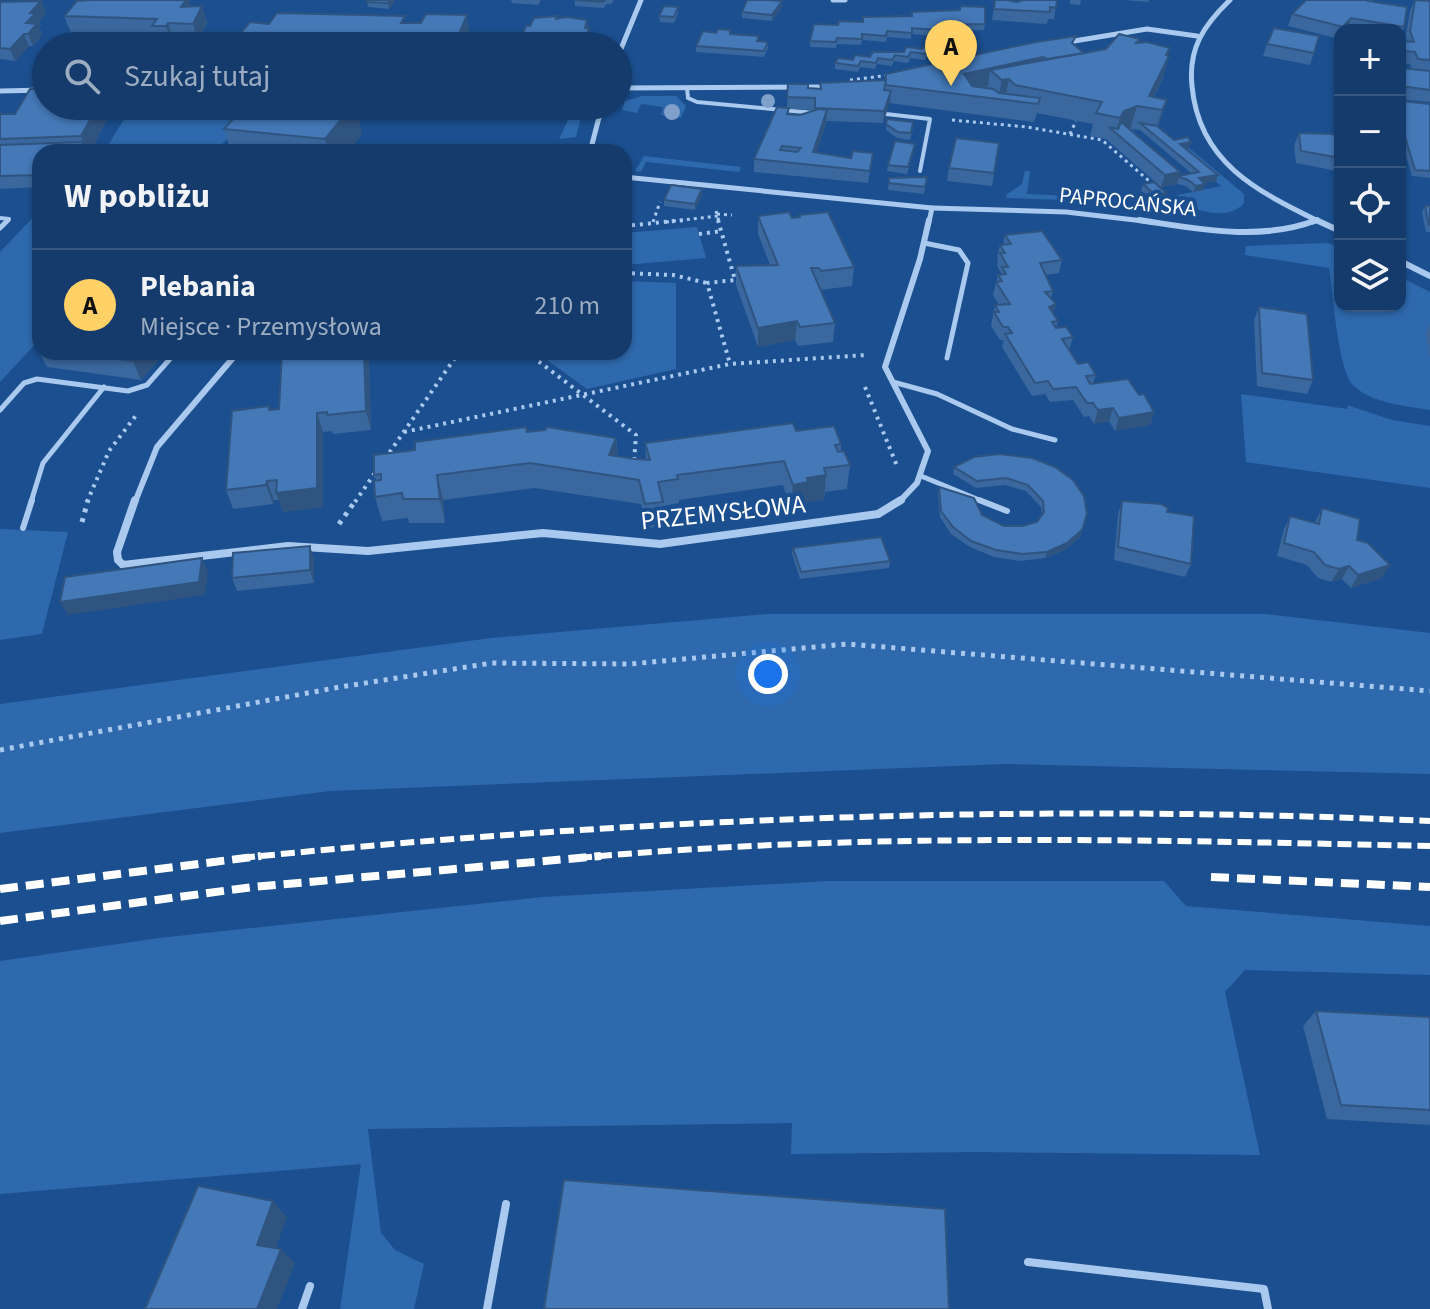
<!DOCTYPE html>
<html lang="pl">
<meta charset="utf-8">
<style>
:root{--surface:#143b6b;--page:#214673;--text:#f1f3f6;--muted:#9dadc1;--line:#33557e;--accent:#ffd166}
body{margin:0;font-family:"Source Sans 3",sans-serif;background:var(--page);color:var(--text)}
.controls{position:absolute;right:24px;top:24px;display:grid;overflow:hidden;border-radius:16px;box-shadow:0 2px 6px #0004}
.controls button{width:72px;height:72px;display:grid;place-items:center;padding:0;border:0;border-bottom:2px solid var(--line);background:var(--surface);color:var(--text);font:40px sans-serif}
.you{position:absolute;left:768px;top:674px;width:28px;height:28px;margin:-20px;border:6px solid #fff;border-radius:50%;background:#1a73e8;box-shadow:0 0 0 12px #1a73e833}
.badge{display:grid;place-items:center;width:52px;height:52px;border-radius:50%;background:var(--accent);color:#111;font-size:26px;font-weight:700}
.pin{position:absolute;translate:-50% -66px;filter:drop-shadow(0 2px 4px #0008)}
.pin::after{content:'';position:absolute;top:42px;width:28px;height:24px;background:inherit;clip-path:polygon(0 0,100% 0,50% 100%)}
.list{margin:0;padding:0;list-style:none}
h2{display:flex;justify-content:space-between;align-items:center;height:104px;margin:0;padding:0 32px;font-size:34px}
h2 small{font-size:26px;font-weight:400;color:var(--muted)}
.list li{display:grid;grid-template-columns:52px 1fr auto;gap:24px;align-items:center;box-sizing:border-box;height:112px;padding:0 32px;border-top:2px solid var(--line)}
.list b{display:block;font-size:30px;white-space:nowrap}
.list p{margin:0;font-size:26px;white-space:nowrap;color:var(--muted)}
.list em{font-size:26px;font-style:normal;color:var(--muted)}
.icon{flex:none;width:44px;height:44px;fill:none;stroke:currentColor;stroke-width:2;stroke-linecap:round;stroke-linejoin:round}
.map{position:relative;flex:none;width:1430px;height:1309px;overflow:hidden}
.search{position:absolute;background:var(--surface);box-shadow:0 2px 6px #0004;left:32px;top:32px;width:600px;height:88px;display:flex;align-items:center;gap:20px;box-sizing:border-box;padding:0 28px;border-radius:44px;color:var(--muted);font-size:30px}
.panel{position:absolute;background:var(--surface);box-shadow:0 2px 6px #0004;left:32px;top:144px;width:600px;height:216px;border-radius:24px}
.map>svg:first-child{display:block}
</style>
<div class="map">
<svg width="1430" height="1309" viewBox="0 0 1430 1309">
<rect width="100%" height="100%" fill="#1b4f8f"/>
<g fill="#2e69ad">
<path d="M642,96H676L686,106L681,118L661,115L663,107L641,104L637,113L622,110L625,101Z"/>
<path d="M132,106H258L215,152H104Z"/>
<path d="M527,106H584L576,137L559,139L568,120L555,119L561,108Z"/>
<path d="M1189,148L1244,194V203C1227,223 1190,210 1173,196L1221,186L1178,151Z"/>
<path d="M644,156L741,167L739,172L646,162L641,172L635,171Z"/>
<path d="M1025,171H1030L1027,194L1120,198L1121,202L1006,198L1007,194L1022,184Z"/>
<path d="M40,210V339L0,382V252Z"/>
<path d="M697,227L706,258L624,265V233Z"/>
<path d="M1327,243L1340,247V306H1400V277L1430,292V410C1406,406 1370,403 1353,385C1338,370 1333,292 1329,268L1245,255L1246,246Z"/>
<path d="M624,281L676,283V369L587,389L536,352H624Z"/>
<path d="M1241,394L1348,409L1347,405L1392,420L1430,426V488L1246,462Z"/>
<path d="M0,529L68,532L42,634L0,640Z"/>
<path d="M768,614H1266L1430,633V774L1004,764L330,791L0,833V704L491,638Z"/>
<path d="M828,881H1164L1186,906L1430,926V975L1245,970L1225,992L1260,1155L978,1152L791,1154L792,1123L368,1129L381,1233L395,1250L424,1264L414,1309H340L361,1164L0,1194V961L159,938L542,897Z"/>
</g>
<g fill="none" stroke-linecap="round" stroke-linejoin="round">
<g stroke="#a9c9ee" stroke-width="3" stroke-dasharray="3 4" stroke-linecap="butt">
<path d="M850,80L891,75"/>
<path d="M952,120L1027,127L1102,140L1156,187"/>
<path d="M1070,134L1076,121"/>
<path d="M716,211L719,222"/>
<path d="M717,214L732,215"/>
<path d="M653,222L660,202"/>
<path d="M666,222L718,216"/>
</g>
<g stroke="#a9c9ee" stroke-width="4" stroke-dasharray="3 5" stroke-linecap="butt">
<path d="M718,220L735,280L707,283L730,364"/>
<path d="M624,226L685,220"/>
<path d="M699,234L722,231"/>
<path d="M624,273L673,275L707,283"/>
<path d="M526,352L636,435L634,462"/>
<path d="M865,387L897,466"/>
<path d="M404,432L730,364L866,355"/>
<path d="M385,459L459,352"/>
<path d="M87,502L109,451L137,414"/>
<path d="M355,502L377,470"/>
</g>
<g stroke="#a9c9ee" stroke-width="5" stroke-dasharray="4 6" stroke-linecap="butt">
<path d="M82,522L88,500"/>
<path d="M339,524L356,500"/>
<path d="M0,750L340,687L492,663L630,664L847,644L1430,691"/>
</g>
<g stroke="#a9c9ee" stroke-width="4">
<path d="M687,88L688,98L697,102L814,113"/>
<path d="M886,114L930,119L920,171"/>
<path d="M0,218L9,219L6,222"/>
</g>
<g stroke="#a9c9ee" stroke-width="5">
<path d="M0,228L8,220"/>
<path d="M924,243L959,250L968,263L947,358"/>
<path d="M893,382L937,394L1012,429L1055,440"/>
<path d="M0,410L24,383L37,379L128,391L147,385L176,352"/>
<path d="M921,476L984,502"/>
<path d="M31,502L43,463L104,387"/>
</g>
<g stroke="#a9c9ee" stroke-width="6">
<path d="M979,500L1007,511"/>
<path d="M23,528L32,500"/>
</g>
<g stroke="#a9c9ee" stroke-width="8">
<path d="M1028,1262L1264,1289L1268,1309"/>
<path d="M302,1309L310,1286"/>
<path d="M487,1309L506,1204"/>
</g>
<g stroke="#a9c9ee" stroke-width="5">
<path d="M833,0H845"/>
<path d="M1230,0C1204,25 1188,48 1192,86C1199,163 1257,191 1320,222"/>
<path d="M1068,42L1147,29L1197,36"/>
<path d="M618,56L641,0"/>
<path d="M618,88L831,87"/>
<path d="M0,91L46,90"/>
<path d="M590,152L602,106"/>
<path d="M624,177L932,208L929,222"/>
<path d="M932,208L1066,212L1152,222"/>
<path d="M1313,222L1317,220"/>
</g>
<g stroke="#a9c9ee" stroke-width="6">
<path d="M1139,220C1199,229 1259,242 1317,220"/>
<path d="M1316,220L1340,231"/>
<path d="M1400,261L1430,276"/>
<path d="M135,502L157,447L238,352"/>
<path d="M899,502L917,483L928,451L885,367L920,259L929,220"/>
</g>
<path stroke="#a9c9ee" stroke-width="8" d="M135,500L117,552L118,560L123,565L288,546L368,551L543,533L660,544L878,514L901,500"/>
<g stroke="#fff" stroke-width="6" stroke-dasharray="14 6" stroke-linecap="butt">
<path d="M241,858C637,818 1032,803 1430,821"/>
<path d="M578,858C862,832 1146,840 1430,846"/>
</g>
<g stroke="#fff" stroke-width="8" stroke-dasharray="18 8" stroke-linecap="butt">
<path d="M1211,877L1430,887"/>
<path d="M0,889L261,856"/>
<path d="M0,921L253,887L601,856"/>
</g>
</g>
<g fill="#7ea0ca">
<circle cx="768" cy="101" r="7"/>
<circle cx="672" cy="112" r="8"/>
</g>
<g fill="#3a679d" fill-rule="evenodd">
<path d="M368,0H394V2L389,9L368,7L367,2Z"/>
<path d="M511,0H541L538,5L512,3Z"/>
<path d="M575,0H614L611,4H606L604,8L575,6Z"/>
<path d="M995,0L1017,2L1022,0H1057L1054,19H1048L1047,24L992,20Z"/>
<path d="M1070,0H1081L1080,5L1070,4Z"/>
<path d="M1123,0H1149V2Z"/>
<path d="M1306,0H1373L1372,2L1404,27L1400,36V30H1340V37L1339,39L1288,26L1292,14Z"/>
<path d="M1415,0L1430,1V102L1400,99V68L1412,69L1410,64L1400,63V44L1401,41H1405L1410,11Z"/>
<path d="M41,1L46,12L39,21L41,25L39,27L42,35L33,46H29L15,61L0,59V3Z"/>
<path d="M202,6L207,23L198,41H174L172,43H158L156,36L71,33L64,16Z"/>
<path d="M678,7V13L674,23L660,22L659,16Z"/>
<path d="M782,7L772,21L742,18V12Z"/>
<path d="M467,15L469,32L464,46H236L235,40L269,24L421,23Z"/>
<path d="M557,19L588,28L590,40L588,46H524L522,36L530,26Z"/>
<path d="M863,22L985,24L984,30L936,31V36L911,34V39L887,37L886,42L862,40L861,45L837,44L836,48L810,47V41L838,25Z"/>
<path d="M730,34L759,36V41L768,42V48L764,57L696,52V46Z"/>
<path d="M1319,36L1310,65L1263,56L1267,44Z"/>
<path d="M1140,39L1139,43L1168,55L1163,78L1154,97L1167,100L1158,127L1174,140L1189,148L1186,149L1218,175L1216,181L1204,183L1203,190L1193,192L1186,186L1177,184L1161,187L1106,139L1090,136L1093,124L1037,113L1034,122L889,103L883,123L827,121L816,153L851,158L873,153L868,183L754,172V159L787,108L788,84L808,88L820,89V83L886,80L1074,45L1083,53L1106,49ZM789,109L814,110L800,115L789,114ZM1130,129L1140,130L1191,173L1179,176Z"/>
<path d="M954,42L951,53L944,52L942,58L927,55L925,60L910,58L908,63L894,61L892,66L877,64L875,69L860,67L858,72L835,69V63Z"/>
<path d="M1400,101L1430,104V178L1412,176L1400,136Z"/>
<path d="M114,106L90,152H40V187L0,189V114Z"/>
<path d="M887,119L913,128L910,140L897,138L886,130Z"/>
<path d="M224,129L362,134L348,152H231Z"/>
<path d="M1299,133L1340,136V168H1339L1337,171L1296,163L1294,146Z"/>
<path d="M999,143L992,186L947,181L949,168Z"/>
<path d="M914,150L907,174L887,171L888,165Z"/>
<path d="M927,177L924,194L888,190L889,178Z"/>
<path d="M1143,184L1166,193L1164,199L1153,201L1141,191Z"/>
<path d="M702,195L695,210L664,206V200Z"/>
<path d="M624,198L630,210L631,217H624Z"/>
<path d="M1425,206H1430V232H1426L1422,212Z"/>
<path d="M799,215L854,267L852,286L820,290L835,323L833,342L798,346L795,340L758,347L736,285V266L770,265L758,234V216L792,218L799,217Z"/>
<path d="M1005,235L1062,260L1059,273L1046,275L1053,291L1051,298L1056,304L1053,314L1058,321L1056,328L1073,337L1069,350L1078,364L1096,375L1093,383L1139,395L1154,412L1150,425L1115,431L1109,421L1094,424L1089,416L1084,417L1073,400L1050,402L1045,394L1032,396L1002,347L1004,340H1000L991,326L995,305H999L993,295L998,275H1001V273L997,266L998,260L997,258L1000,245H1003Z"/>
<path d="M1259,307L1313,380L1307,394L1257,386L1254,320Z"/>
<path d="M1430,325V360L1425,334Z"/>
<path d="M40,345V352H165L141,380L47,367L37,348Z"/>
<path d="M369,359L371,430L333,434L332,431L323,432V507L283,512L279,500H274L273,504L233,509L226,490L269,406L271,410L279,409Z"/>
<path d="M796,431L841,444V451L850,465L847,489L825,492L824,500L807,502V507L791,509L783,485L679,500V503L663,506L664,526L646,528L641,504L534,488L443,500L445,523H409L408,518L382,521L375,497L376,480L374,475L415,450L527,432L616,438L618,456L646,460L645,443Z"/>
<path d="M974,457L1087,514L1080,537L1065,550L1045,558L1020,561L994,557L970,547L951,534L940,517L938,494L939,487L982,515L1004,526H1022L1037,522L1042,515L1041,507L1026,491L1005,485L976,488L953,474L954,467Z"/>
<path d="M1122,501L1167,512L1191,564L1185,577L1114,560L1118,514Z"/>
<path d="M1322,508L1357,540L1382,578L1351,588L1342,579L1331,582L1318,578L1307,565L1277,556L1284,529L1290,516L1315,522Z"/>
<path d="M793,548L890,561L889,568L800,579L792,554Z"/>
<path d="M314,559V583L237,591L232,578Z"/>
<path d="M1316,1011L1430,1017V1125L1327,1119L1303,1026Z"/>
</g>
<g fill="#305480">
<path d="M186,0H189L193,14L181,7Z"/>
<path d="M390,0H394V2L389,9L388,3Z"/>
<path d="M41,1L46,12L39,21L41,25L39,27L42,35L33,46L28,34L26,23L30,13Z"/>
<path d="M782,1V7L772,21V15Z"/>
<path d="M202,6L207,23L198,41L193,24Z"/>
<path d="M467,15L469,32L464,46H454Z"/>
<path d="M1351,18L1347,30H1342L1343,27Z"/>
<path d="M587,20L588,32L589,28L590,40L588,46L587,34L585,28Z"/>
<path d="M168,23L174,41L172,43L166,26Z"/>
<path d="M24,34L29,46L15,61L10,49Z"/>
<path d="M575,34L576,46H571Z"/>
<path d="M277,36L279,46H273L272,44Z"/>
<path d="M1170,48L1166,62L1169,56L1163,78L1148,108L1149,96Z"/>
<path d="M1043,57L1040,74L1009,79L1005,100L998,99L1002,80L990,70L988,86L961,92L964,74Z"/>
<path d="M891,91L890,103L883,123L884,111Z"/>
<path d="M1167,100L1160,122L1155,133L1162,110Z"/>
<path d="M98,106H114L90,152H76L83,142L81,136Z"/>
<path d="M352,106H356L362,134L348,152H328L325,139Z"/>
<path d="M1137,106L1130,129L1116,133L1120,118L1124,111Z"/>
<path d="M827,110L826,123L813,165V152Z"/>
<path d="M1191,142L1189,148L1178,151L1180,144Z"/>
<path d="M1180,172L1177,184L1161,187L1165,175Z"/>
<path d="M1218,175L1216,181L1197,185L1199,178Z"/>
<path d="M1205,184L1203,190L1193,192L1196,186Z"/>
<path d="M702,189V195L695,210V204Z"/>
<path d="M1166,193L1164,199L1153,201L1155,195Z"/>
<path d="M1056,304L1052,317L1049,307Z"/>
<path d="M797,321L795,340L758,347V328Z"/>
<path d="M141,352H165L141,380L133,361Z"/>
<path d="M364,352H367L369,359L371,430L366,411Z"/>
<path d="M1113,408L1109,421L1094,424L1098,410Z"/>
<path d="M1154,412L1150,425L1115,431L1119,418Z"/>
<path d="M317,413L323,432V507L283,512L276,493Z"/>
<path d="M616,438L618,462L609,455Z"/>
<path d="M437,475L443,500L445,523L440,499Z"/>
<path d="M826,475L824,500L807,502V507L791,509L793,485L807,478Z"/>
<path d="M267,481L274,500L273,504L266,485Z"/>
<path d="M1082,530L1080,537L1065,550L1045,558L1047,552Z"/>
<path d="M310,546L314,559V583L310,570Z"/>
<path d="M202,558L208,571L205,595L68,615L60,602Z"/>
<path d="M1390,565L1382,578L1351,588L1358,575Z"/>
<path d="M1349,566L1342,579L1331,582L1339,569Z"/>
<path d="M273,1201L287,1217L272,1259L257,1245Z"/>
<path d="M281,1249L295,1263L277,1309H257Z"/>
</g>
<g fill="#4478b7" stroke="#305480" stroke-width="2" fill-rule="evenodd">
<path d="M90,0H186L181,7L202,6L193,24L168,23L166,26H152L157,19L64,16L77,1Z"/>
<path d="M368,0H390L388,3L367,2Z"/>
<path d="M575,0H605L603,2Z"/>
<path d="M747,0H768L782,1L772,15L742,12Z"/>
<path d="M995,0H1007L1017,2L1023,0H1057L1056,8L1050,7V12L994,9Z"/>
<path d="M1306,0H1368V1L1407,7L1404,27L1351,18L1343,27L1292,14Z"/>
<path d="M1415,0L1430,1V60L1418,59L1415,52L1404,51L1401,41L1414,42L1410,31Z"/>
<path d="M41,1L30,13H36L26,23L37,24L28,34H24L10,49L0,48V3L1,2Z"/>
<path d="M664,6L678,7L674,17L659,16Z"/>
<path d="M960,6L985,7V24L937,25L936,30L912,28V33L887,31L886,36L862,34V39L837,38L836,42L810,41L814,24L838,25L839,21L863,22V17L912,16V12L960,10Z"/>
<path d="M277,13L405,16L401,23H421L426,14L467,15L454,46H421L422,45L377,46L380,39L277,36L272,44L235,40L250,22L269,24Z"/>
<path d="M557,16L556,19L566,17L587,20L585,28H589L587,34H575L571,46H525L528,36H522L526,26H530L534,18Z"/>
<path d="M1274,28L1319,36L1314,53L1267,44Z"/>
<path d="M718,29L730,30V34L759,36L757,41L768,42L764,51L696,46L703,31L716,33Z"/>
<path d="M1119,34L1140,39L1136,43L1147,42L1170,48L1166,55L1169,56L1149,96L1167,100L1162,110L1137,106L1124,111L1120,118L1096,113L1102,102L1015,85L1009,79L1002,80L990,70L1106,49Z"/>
<path d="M1076,36L1072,43L1084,53L1047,59L1043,57L964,74L972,86L993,89L999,93L1040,98L1038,104L885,85L886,74L1036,42Z"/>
<path d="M932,39L954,42L952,47L945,46L943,51L928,49L926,54L911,52L908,57L895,55L892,60L878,58L876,63L861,61L858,66L835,63L838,58L853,60L855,55L870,57L873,52H904L906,47L922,49Z"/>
<path d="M1400,68L1430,71V90L1400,86Z"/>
<path d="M886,80L884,90L891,91L884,111L815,108V98L787,97L788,84H808V88L821,89L820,83Z"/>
<path d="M30,89H46V106H98L81,136L0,139V114H15Z"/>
<path d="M1400,101L1430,104V171L1415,170L1400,120Z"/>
<path d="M245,106H352L325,139L224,129Z"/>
<path d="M777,107L789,108L787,114L800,115L819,109L827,110L813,152L851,158L853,151L873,153L870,171L754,159ZM782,146L801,148L797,152L780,150Z"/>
<path d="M887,119L913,122L911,133L898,132L886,124Z"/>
<path d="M1121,122L1180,172L1165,175L1109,127L1118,129Z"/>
<path d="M1140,123L1157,126L1174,140L1188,137L1191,142L1180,144L1218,175L1199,178L1205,184L1196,186L1188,180L1179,177V176L1199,172Z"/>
<path d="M1299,133L1331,134L1340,136V158L1301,151Z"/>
<path d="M956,138L999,143L994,173L949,168Z"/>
<path d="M895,141L915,144L908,167L888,165Z"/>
<path d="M83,142L79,151L76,152H40V175L0,176V145Z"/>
<path d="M927,177L925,187L889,183V178Z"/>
<path d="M1154,182L1166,193L1155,195L1143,184Z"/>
<path d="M671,185L702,189L695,204L664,200Z"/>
<path d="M624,198H627L630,210L624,211Z"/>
<path d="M1425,206H1430V225H1429Z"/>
<path d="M789,212L792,218L800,217L799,215L828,212L854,267L821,271L819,268H811L835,323L800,327L797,321L758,328L736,266L778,265L758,216Z"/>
<path d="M1042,231L1062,260L1040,263L1053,291L1045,292L1056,304L1049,307L1058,321L1052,322L1056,328L1066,327L1073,337L1062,339L1078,364L1088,362L1096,375L1086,376L1090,384L1128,379L1139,395L1144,394L1154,412L1119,418L1113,408L1098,410L1093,403H1087L1076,387L1053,389L1048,381L1035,383L1005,334L1012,333L1008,327H1003L994,312H999L995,305L1010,304L996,282L1002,281L998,275L1006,274L1002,267H1008L1000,253H1005L1000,245L1011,244L1005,235Z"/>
<path d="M1259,307L1307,314L1313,380L1262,373Z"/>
<path d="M66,352H141L133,361Z"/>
<path d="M282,352H364L366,411L327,415V412L317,413V488L276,493L277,480L267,481L266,485L226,490L232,411L269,406V410L279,409Z"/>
<path d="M793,423L796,431L834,426L841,444L835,445L838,452L844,451L850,465L824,468L826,475L807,478L808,482L793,485L784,461L677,475L678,479L658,482L663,502L645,504L639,480L530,463L437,475L440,499H403L402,493L375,497L374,481L381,480V474L374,475V455L415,450V442L526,427L527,432L545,430L547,427L616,438L609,455L635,459L650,460L645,443Z"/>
<path d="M999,454L1032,458L1055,467L1073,480L1084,496L1087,514L1082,530L1067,543L1047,552L1022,554L996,550L971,541L953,527L941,511L939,487L974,498L982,515L1004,526H1022L1037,522L1044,512L1043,501L1028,485L1006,478L977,481L954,467L974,457Z"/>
<path d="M1122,501L1161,504L1168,508L1167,512L1194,516L1191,564L1118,547Z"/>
<path d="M1322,508L1360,519L1357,540L1368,543L1390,565L1358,575L1349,566L1339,569L1325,565L1314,552L1284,543L1290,516L1319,524Z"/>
<path d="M881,537L890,561L801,572L793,548Z"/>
<path d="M310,546V570L232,578L233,553Z"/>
<path d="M202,558L199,582L60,602L65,577Z"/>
<path d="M1316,1011L1430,1017V1110L1341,1105Z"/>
<path d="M564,1180L945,1209L949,1309H544Z"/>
<path d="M198,1186L273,1201L257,1245L281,1249L257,1309H145Z"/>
</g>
<g text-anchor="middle" stroke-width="8" stroke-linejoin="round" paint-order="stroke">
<g font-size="22" fill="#fff" stroke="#1b4f8f">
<text transform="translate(1128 201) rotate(6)" y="8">PAPROCAŃSKA</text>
</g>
<g font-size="26" fill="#fff" stroke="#1b4f8f">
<text transform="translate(723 512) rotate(-6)" y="9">PRZEMYSŁOWA</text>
</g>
</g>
</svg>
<div class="controls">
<button>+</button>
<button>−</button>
<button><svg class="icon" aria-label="locate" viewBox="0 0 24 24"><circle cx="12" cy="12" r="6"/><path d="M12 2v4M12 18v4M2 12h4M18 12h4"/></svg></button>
<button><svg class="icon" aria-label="layers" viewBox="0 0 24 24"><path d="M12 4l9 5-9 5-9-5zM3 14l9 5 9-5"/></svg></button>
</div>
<div class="you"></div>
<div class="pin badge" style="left:951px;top:86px">A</div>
<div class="search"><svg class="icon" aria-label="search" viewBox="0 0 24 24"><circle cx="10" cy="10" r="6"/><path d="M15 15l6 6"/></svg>Szukaj tutaj</div>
<section class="panel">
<h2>W pobliżu<small></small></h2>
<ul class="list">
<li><span class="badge">A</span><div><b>Plebania</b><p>Miejsce · Przemysłowa</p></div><em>210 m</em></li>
</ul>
</section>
</div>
